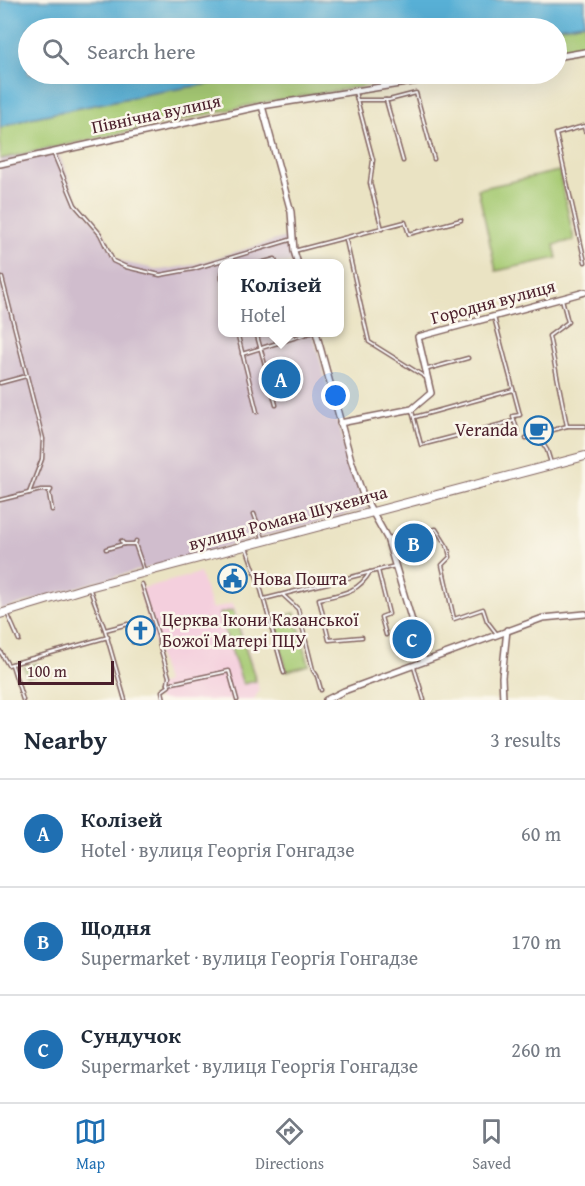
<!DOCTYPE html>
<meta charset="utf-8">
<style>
:root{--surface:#fff;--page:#f2f2f3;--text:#1f2937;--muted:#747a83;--line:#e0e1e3;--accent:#1f6fb2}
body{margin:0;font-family:"Gentium Book Plus",serif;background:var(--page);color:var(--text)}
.scale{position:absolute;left:18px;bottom:15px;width:96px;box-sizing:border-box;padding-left:6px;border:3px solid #4a1f2b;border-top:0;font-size:16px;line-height:21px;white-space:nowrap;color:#4a1f2b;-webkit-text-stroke:4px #fbf7ec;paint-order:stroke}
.you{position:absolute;left:336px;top:396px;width:21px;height:21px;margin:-15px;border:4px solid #fff;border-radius:50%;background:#1a73e8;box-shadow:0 0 0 9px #1a73e833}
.badge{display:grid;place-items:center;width:39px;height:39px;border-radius:50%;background:var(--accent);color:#fff;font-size:20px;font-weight:700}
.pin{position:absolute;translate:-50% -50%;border:3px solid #fff;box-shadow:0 2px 6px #0006}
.popup{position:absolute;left:218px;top:259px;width:126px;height:78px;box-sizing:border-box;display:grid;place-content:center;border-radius:12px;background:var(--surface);filter:drop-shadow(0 2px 4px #0005);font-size:20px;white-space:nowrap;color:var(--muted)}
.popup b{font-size:22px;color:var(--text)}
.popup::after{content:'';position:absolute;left:50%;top:100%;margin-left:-12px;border:12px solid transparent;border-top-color:var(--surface)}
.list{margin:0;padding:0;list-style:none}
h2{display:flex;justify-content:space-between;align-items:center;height:78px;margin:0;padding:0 24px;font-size:26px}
h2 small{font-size:20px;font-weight:400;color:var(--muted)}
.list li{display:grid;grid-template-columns:39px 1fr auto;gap:18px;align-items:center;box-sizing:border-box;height:108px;padding:0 24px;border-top:2px solid var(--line)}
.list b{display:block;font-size:22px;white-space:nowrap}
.list p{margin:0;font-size:20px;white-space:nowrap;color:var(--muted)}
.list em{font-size:20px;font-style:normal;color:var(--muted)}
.icon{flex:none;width:33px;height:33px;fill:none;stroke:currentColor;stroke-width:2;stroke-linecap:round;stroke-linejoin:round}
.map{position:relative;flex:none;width:585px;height:700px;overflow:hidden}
.search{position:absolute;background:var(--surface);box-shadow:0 6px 24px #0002;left:18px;right:18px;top:18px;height:66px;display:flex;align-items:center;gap:15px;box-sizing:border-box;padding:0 21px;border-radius:33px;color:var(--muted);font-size:22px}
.sheet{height:402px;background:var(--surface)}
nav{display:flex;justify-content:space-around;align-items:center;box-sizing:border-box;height:84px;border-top:2px solid var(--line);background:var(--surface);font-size:16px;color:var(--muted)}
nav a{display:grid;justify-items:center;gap:3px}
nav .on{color:var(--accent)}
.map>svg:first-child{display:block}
</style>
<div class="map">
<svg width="585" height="700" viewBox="0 0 585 700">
<rect width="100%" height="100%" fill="#fbf7ec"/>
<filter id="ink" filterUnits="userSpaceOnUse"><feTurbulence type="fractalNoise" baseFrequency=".0167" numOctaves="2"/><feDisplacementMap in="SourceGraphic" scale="12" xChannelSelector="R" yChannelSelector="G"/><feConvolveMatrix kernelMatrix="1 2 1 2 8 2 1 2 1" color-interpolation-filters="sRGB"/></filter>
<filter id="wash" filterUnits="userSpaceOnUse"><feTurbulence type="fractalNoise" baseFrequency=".008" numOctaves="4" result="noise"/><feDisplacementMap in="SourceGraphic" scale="24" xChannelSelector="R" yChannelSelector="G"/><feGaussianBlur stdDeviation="1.35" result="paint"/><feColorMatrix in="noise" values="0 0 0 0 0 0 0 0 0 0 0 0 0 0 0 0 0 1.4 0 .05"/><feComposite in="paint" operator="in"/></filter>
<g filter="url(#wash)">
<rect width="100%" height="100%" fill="#eae3c3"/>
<path fill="#f4cfdd" d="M200,573L212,609L233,603L257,680L259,691L254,700H158L156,686L166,682L139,589Z"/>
<path fill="#d0bdcd" d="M56,148L79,203L103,231L116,258L127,263L160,270L192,265L290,236L295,263L222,264V332L313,333L348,461L367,509L88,584L0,610V159Z"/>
<g fill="#a7cb75" stroke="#787550" stroke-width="1.5">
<path d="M585,23V48L557,53L556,28H553Z"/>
<path d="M270,74H443L265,102L0,159V128L30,118L153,93Z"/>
<path d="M559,171L574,240L554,245L557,258L496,271L478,189Z"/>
<path d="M233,610L256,681L243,684L219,614Z"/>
<path d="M295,613L309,665L287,671L273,619Z"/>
<path d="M37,663L40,674L27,677L24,667Z"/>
</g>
<path fill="#59b0d6" stroke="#526880" stroke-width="1.5" d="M0,0H585V23L553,28H28V74H270L153,93L30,118L0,128Z"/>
</g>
<g filter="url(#ink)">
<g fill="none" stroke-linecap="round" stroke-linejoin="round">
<defs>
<g id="lane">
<path d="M355,92L373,160L370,183L382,229"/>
<path d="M357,100H389L416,93L434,159"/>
<path d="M386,100L403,161"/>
<path d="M585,131L584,126L556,134L585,262"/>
<path d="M53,152L75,205L100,234L113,261L126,267L160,275L193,269L293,239"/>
<path d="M346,240L369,342L425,377"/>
<path d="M294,251L405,222L409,234L461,220"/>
<path d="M257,264L275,259L276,264"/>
<path d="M222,273V279"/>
<path d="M2,278L43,439L42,459L29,493"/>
<path d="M562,299L568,322L549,336L567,426"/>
<path d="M494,317L520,415L513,416L518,433"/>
<path d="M237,332L257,412"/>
<path d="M256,332L276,405"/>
<path d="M274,332L277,343"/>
<path d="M242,354L313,332"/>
<path d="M428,369L468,358"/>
<path d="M0,383L26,376"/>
<path d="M412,411L421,445L514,421"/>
<path d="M415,417L513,390"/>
<path d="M538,436L547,450L551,463"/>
<path d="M526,438L567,426H585"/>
<path d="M0,500L41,490H51L49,493L52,510"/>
<path d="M254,514L263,538"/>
<path d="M387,538L436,529L448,548L450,557L442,565L454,619L483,609L487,621L497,634"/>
<path d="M121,541L124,544H135"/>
<path d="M136,541L135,544L144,570"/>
<path d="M246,547L260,586L284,673"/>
<path d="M106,549L124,544"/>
<path d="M378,570L389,614L381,617L386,635"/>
<path d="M142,584L159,638V643L169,677L168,684"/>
<path d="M90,590L105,630"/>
<path d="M283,595L298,609L313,670L317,676L321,690"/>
<path d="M264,599L395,566"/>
<path d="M8,615L19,640"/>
<path d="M362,637L329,640L319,599C341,594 358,593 370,572"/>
<path d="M0,651L8,665L108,637"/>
<path d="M12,665L23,700"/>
<path d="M414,667L424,700"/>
<path d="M125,700L105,630L128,624L133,642"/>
<path d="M164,700L162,691L169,686L168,684L229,671L237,700"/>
</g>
<g id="street">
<path d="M556,57L585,52"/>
<path d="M262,106L291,212L294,251L298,264"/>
<path d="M0,164L262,106L462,74"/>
<path d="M316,332L351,460L363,495L387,538L424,661"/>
<path d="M340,423L412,409L431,393L418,337L585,292"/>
<path d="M326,700L344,691L543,618L585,614"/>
<path d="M503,700L502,677L507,630"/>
</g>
<path id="secondary" d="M0,614L89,587L585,456"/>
</defs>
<use href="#lane" stroke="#826460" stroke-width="5"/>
<use href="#street" stroke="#826460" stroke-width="8"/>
<use href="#secondary" stroke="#826460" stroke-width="10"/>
<use href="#lane" stroke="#fff" stroke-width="2"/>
<use href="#street" stroke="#fff" stroke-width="5"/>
<use href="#secondary" stroke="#fff" stroke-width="8"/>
</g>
</g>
<defs>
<symbol id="cafe-ring" viewBox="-11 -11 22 22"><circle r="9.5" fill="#fbf7ec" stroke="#1f6fb2" stroke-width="1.5"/><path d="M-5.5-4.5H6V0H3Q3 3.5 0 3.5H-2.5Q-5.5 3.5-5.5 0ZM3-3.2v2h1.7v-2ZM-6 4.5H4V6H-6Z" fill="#1f6fb2"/></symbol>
<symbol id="civic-ring" viewBox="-11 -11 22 22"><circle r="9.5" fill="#fbf7ec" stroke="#1f6fb2" stroke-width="1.5"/><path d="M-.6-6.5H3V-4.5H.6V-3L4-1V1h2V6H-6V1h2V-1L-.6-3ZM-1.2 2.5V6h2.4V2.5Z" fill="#1f6fb2"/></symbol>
<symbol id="church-ring" viewBox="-11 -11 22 22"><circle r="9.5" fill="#fbf7ec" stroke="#1f6fb2" stroke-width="1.5"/><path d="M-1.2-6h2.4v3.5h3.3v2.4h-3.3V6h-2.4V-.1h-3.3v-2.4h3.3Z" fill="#1f6fb2"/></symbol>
</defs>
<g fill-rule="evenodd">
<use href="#cafe-ring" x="522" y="414" width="33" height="33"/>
<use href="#civic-ring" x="216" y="562" width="33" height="33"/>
<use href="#church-ring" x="124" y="614" width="33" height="33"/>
</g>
<g text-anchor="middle" stroke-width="5" stroke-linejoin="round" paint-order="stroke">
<g font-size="18" fill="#4a1f2b" stroke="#fbf7ec">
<text transform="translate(156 114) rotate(-12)" y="6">Північна вулиця</text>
<text transform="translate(493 302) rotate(-15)" y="6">Городня вулиця</text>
<text transform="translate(288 518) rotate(-15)" y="6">вулиця Романа Шухевича</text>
</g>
<g font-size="18" fill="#4a1f2b" stroke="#fbf7ec" text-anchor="start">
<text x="518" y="436" text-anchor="end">Veranda</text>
<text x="253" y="585">Нова Пошта</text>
<text x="162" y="626">Церква Ікони Казанської<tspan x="162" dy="21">Божої Матері ПЦУ</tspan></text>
</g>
</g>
</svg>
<div class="scale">100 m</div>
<div class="you"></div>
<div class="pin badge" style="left:281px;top:379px">A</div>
<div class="popup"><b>Колізей</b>Hotel</div>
<div class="pin badge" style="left:414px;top:543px">B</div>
<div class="pin badge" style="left:412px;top:639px">C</div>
<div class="search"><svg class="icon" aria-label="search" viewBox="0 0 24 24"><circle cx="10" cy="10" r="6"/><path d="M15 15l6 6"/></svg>Search here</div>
</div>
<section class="sheet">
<h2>Nearby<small>3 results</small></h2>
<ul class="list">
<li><span class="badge">A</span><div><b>Колізей</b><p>Hotel · вулиця Георгія Гонгадзе</p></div><em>60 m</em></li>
<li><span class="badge">B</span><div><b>Щодня</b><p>Supermarket · вулиця Георгія Гонгадзе</p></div><em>170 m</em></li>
<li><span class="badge">C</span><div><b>Сундучок</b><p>Supermarket · вулиця Георгія Гонгадзе</p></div><em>260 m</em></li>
</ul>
</section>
<nav>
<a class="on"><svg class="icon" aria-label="map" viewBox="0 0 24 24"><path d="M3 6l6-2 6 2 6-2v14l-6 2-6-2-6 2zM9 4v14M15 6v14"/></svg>Map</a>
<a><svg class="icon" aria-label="directions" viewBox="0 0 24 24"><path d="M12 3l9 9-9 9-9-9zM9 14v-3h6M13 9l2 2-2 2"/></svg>Directions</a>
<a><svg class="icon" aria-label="saved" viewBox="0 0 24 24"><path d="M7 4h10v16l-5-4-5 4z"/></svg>Saved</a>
</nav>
